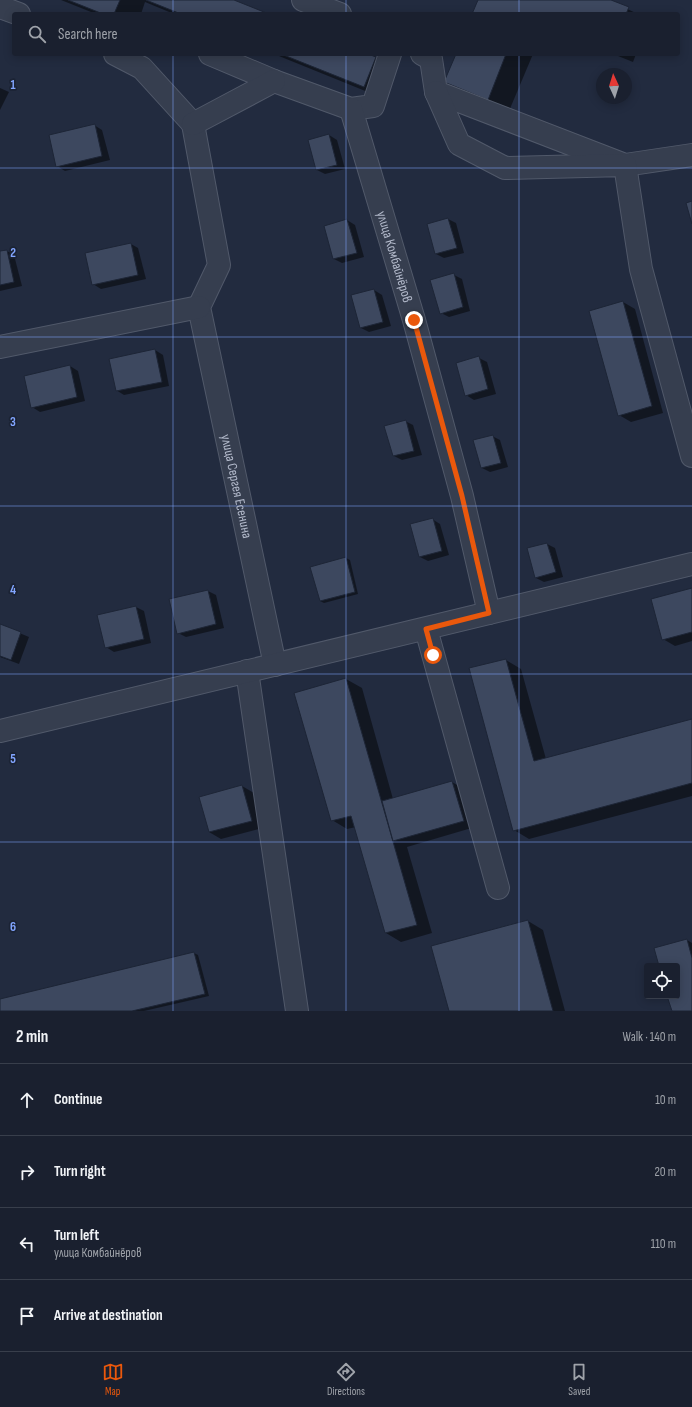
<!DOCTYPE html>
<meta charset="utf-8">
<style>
:root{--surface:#1a202f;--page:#232837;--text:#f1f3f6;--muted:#9fa3aa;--line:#383e4b;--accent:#ea580c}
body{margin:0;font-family:"Sofia Sans Condensed",sans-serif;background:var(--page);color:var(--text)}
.controls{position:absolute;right:12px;bottom:12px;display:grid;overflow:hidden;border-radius:4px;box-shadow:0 2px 10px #0003}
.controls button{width:36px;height:36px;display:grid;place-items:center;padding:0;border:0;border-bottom:1px solid var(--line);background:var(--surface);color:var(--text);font:20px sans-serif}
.compass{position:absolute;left:596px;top:68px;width:36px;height:36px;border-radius:50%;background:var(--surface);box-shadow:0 2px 10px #0003;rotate:356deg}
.stop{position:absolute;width:12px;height:12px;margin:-9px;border:3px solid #ea580c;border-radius:50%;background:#fff}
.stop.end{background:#ea580c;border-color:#fff;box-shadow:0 1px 4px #0008}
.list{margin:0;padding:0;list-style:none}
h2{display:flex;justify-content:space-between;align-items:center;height:52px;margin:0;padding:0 16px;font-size:17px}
h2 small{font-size:13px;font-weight:400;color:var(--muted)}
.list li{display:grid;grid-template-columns:26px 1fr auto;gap:12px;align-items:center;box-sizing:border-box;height:72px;padding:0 16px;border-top:1px solid var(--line)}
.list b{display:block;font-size:15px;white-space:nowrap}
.list p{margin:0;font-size:13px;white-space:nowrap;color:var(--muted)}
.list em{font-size:13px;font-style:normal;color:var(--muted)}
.icon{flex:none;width:22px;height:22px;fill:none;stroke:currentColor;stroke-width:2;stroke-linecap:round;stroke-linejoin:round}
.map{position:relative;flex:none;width:692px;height:1011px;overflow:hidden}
.search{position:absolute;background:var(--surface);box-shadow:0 2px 10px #0003;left:12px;right:12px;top:12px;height:44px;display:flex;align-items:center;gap:10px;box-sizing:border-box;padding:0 14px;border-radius:4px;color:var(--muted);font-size:15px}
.sheet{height:340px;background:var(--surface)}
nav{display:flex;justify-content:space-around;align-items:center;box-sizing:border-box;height:56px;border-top:1px solid var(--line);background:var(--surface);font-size:11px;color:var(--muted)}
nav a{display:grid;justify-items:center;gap:2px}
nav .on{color:var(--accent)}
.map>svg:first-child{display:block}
</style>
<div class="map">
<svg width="692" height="1011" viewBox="0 0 692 1011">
<rect width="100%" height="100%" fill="#222b3f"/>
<g fill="#0007">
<path d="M61,0H231L266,14H174L145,2L141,14H96Z"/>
<path d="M479,0H608L638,14H473Z"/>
<path d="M274,54H366L397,70L385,99Z"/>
<path d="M457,54H533L509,111L467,94L446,82Z"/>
<path d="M613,54H636L633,62Z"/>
<path d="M0,88L9,92L0,110Z"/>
<path d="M94,125L102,130L110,160L65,171L57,166Z"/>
<path d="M329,135L337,140L345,169L325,174L317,170L309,141Z"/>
<path d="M448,219L456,223L464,253L444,258L436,254L428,224Z"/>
<path d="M347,220L355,225L364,257L342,263L334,259L325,226Z"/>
<path d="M131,244L138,248L146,279L101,289L93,284Z"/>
<path d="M7,251L14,255L22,286L0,291V252Z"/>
<path d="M454,275L462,279L470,311L449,317L441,313Z"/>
<path d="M374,290L382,295L391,326L369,332L361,328Z"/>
<path d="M623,302L635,309L663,413L631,422L619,415Z"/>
<path d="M155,350L163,355L169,386L124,395L116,390Z"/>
<path d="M479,358L487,362L496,394L474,400L466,395Z"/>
<path d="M70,366L78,371L85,401L40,412L32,407Z"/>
<path d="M405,421L413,425L422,455L402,460L394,456Z"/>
<path d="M492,436L500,440L508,467L490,472L482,468Z"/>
<path d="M432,519L440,524L449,555L428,561L420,557L411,525Z"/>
<path d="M547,544L555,548L563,577L544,582L536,578L528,549Z"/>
<path d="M346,558L350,560L358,594L324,603L320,601Z"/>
<path d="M692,589V641L675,646L663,639Z"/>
<path d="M208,591L216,595L224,628L186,637L178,633Z"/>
<path d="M136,607L144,611L151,643L114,652L106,647Z"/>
<path d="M0,625L29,637L19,664L0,657Z"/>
<path d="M506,660L521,669L546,759L692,720V796L529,839L514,830Z"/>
<path d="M346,679L362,688L393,799L452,782L464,789L475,827L407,847L432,933L401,942L386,933L356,827L347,829L332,820L296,693Z"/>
<path d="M242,786L254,793L263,828L221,839L209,832Z"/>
<path d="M528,921L543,930L565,1011H450Z"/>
<path d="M687,940L692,943V1011H673L668,996H677V966H660Z"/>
<path d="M194,953L198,955L209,996L144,1011H0V1000Z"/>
</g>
<g fill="#3d485f" stroke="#1d2536">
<path d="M68,0H120L114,14H103Z"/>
<path d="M146,0H234L269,14H181Z"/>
<path d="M478,0H611L629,7L626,14H472Z"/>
<path d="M281,54H368L376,57L364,87Z"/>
<path d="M456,54H506L488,100L444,82Z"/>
<path d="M95,124L102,156L56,167L49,135Z"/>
<path d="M329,134L337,165L316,170L308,140Z"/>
<path d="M692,201V224L686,203Z"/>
<path d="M448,218L457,248L435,254L427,224Z"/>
<path d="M347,219L357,253L333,259L324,226Z"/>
<path d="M131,243L138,275L92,285L85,253Z"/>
<path d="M7,250L14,282L0,285V251Z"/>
<path d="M454,273L463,307L440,314L430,280Z"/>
<path d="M374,289L383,322L360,328L351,295Z"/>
<path d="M623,301L652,406L618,416L589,311Z"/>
<path d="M155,349L162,382L116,391L109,359Z"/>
<path d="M479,356L488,389L465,396L456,363Z"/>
<path d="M70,365L77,397L31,408L24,376Z"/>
<path d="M406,420L414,451L393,456L384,426Z"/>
<path d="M493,435L501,463L481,468L473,440Z"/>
<path d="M433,518L442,551L419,557L410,524Z"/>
<path d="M547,543L556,572L535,578L527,548Z"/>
<path d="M346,557L355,592L320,601L310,567Z"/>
<path d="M692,588V632L662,640L651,599Z"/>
<path d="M208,590L216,624L177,634L169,599Z"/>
<path d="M136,606L144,639L105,648L97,615Z"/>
<path d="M0,624L21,632L11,660L0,656Z"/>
<path d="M506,659L534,761L692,719V783L513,831L469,668Z"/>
<path d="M346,678L417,925L385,933L351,816L331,821L294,693Z"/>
<path d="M452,781L464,821L393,841L382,801Z"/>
<path d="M242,785L252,821L209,832L199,797Z"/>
<path d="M528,920L553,1011H449L431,946Z"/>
<path d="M687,939L692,958V1011H672L667,996H677V966H659L654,948Z"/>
<path d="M194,952L205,994L132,1011H0V999Z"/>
</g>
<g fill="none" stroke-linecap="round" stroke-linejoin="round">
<defs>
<g id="minor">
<path d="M303,0L340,14"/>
<path d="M0,7L19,14"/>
<path d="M115,54L142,68L193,124"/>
<path d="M210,54L274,81L351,109L373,106L390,54"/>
<path d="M422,54L431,59L436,92L625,165L692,155"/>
<path d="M436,92L459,144L505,168L625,165L641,269L692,456"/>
<path id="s1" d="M351,109L414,320L462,496L489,613"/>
<path id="s2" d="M193,124L219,265L199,307L275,665"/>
<path d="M193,124L274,81"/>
<path d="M0,347L199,307"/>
<path d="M426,629L498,888"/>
<path d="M247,671L297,1011"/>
<path d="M0,731L692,564"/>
</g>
</defs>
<use href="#minor" stroke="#51596a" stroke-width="24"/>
<use href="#minor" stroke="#363e4f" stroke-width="22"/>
</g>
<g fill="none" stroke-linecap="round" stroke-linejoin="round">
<path stroke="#ea580c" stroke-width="5" d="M414,320L462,496L489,613L426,629L433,655"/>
</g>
<path fill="none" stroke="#82a5ff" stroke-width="1" stroke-opacity="0.55" d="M173,0V14M346,0V14M519,0V14M173,54V1011M346,54V1011M519,54V1011M0,168H692M0,337H692M0,506H692M0,674H692M0,842H692"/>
<g text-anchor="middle" stroke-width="3.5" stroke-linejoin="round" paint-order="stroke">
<g font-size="14" fill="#b2b9ca" stroke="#1b2334">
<text dy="5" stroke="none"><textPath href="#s1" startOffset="154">улица Комбайнёров</textPath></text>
<text dy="5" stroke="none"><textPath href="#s2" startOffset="373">улица Сергея Есенина</textPath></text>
</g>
</g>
<g font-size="13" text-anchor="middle" font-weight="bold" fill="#82a5ff" stroke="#1b2334" stroke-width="3.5" stroke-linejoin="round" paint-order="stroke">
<text x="13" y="89">1</text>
<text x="13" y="257">2</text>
<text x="13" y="426">3</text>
<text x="13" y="594">4</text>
<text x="13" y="763">5</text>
<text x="13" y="931">6</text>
</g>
</svg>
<div class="controls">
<button><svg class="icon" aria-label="locate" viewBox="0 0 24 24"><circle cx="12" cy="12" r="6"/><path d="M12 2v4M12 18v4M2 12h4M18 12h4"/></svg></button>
</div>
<svg class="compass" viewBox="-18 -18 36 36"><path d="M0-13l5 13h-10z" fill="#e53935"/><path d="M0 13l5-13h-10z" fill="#9fa3aa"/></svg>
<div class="stop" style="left:433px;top:655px"></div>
<div class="stop end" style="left:414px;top:320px"></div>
<div class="search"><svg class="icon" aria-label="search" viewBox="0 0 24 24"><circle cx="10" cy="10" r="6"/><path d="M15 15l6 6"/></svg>Search here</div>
</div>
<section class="sheet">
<h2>2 min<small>Walk · 140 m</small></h2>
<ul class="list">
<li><svg class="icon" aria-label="ahead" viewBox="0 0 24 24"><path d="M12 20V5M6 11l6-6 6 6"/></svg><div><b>Continue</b></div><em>10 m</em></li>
<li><svg class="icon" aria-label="right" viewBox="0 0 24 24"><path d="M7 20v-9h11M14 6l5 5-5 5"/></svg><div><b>Turn right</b></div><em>20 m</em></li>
<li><svg class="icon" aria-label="left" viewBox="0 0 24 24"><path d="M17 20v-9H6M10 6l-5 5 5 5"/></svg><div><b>Turn left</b><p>улица Комбайнёров</p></div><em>110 m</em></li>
<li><svg class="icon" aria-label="arrive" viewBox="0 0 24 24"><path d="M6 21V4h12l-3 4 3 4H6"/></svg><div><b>Arrive at destination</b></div></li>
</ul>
</section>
<nav>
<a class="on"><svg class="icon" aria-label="map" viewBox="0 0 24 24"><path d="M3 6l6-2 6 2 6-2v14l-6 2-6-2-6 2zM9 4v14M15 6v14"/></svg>Map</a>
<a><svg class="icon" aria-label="directions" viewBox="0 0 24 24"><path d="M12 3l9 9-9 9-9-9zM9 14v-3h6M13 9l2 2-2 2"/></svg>Directions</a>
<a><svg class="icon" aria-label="saved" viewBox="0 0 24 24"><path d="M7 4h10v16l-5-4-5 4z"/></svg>Saved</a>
</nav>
